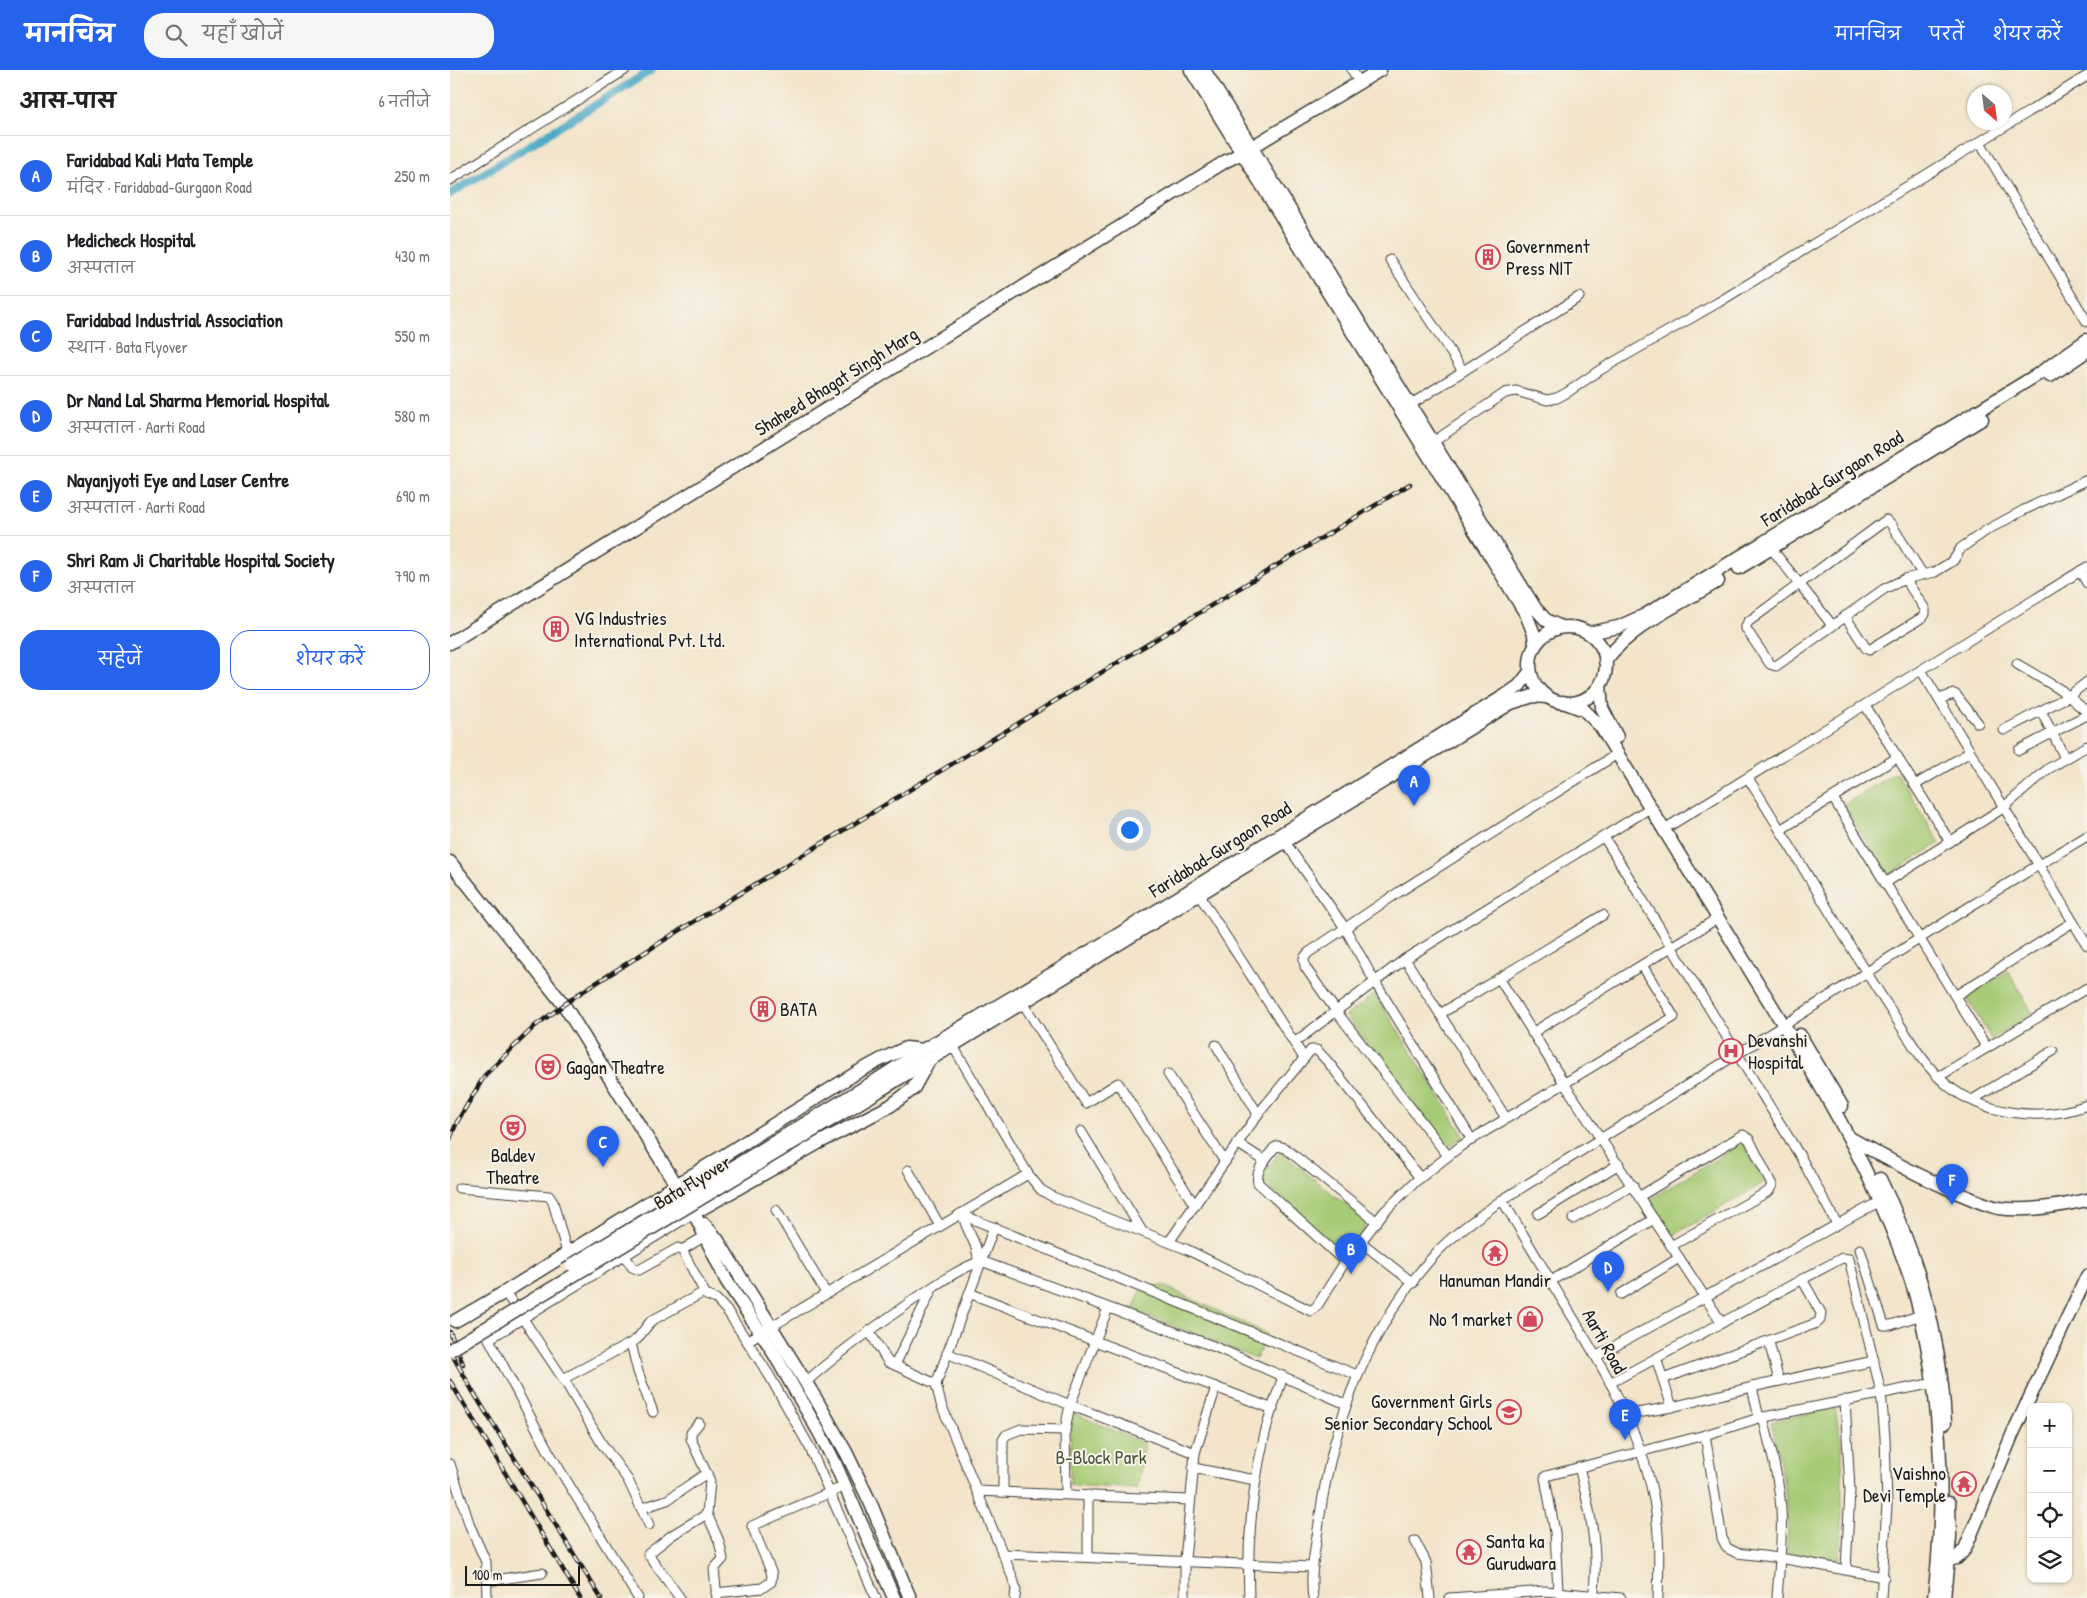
<!DOCTYPE html>
<html lang="hi">
<meta charset="utf-8">
<style>
:root{--surface:#fff;--page:#f6f6f6;--text:#202124;--muted:#757577;--line:#e0e0e0;--accent:#2563eb}
body{margin:0;font-family:"Patrick Hand","Playpen Sans Deva",sans-serif;background:var(--page);color:var(--text)}
.controls{position:absolute;right:15px;bottom:15px;display:grid;overflow:hidden;border-radius:10px;box-shadow:0 1px 4px #0004}
.controls button{width:45px;height:45px;display:grid;place-items:center;padding:0;border:0;border-bottom:1px solid var(--line);background:var(--surface);color:var(--text);font:25px sans-serif}
.compass{position:absolute;left:1517px;top:15px;width:45px;height:45px;border-radius:50%;background:var(--surface);box-shadow:0 1px 4px #0004;rotate:152deg}
.scale{position:absolute;left:15px;bottom:12px;width:115px;box-sizing:border-box;padding-left:5px;border:2px solid #1c1c1c;border-top:0;font-size:14px;line-height:18px;white-space:nowrap;color:#1c1c1c;-webkit-text-stroke:4px #f7f3e8;paint-order:stroke}
.you{position:absolute;left:679px;top:759px;width:18px;height:18px;margin:-12px;border:4px solid #fff;border-radius:50%;background:#1a73e8;box-shadow:0 0 0 8px #1a73e833}
.badge{display:grid;place-items:center;width:32px;height:32px;border-radius:50%;background:var(--accent);color:#fff;font-size:16px;font-weight:700}
.pin{position:absolute;translate:-50% -41px;filter:drop-shadow(0 1px 2px #0008)}
.pin::after{content:'';position:absolute;top:26px;width:18px;height:15px;background:inherit;clip-path:polygon(0 0,100% 0,50% 100%)}
.list{margin:0;padding:0;list-style:none}
h2{display:flex;justify-content:space-between;align-items:center;height:65px;margin:0;padding:0 20px;font-size:21px}
h2 small{font-size:16px;font-weight:400;color:var(--muted)}
.list li{display:grid;grid-template-columns:32px 1fr auto;gap:15px;align-items:center;box-sizing:border-box;height:80px;padding:0 20px;border-top:1px solid var(--line)}
.list b{display:block;font-size:19px;white-space:nowrap}
.list p{margin:0;font-size:16px;white-space:nowrap;color:var(--muted)}
.list em{font-size:16px;font-style:normal;color:var(--muted)}
.actions{display:flex;gap:10px;padding:15px 20px}
.actions a{flex:1;padding:11px 0;border:1px solid var(--accent);border-radius:20px;text-align:center;font-size:18px;color:var(--accent)}
.actions .main{background:var(--accent);color:#fff}
.icon{flex:none;width:28px;height:28px;fill:none;stroke:currentColor;stroke-width:2;stroke-linecap:round;stroke-linejoin:round}
.map{position:relative;flex:none;width:1637px;height:1528px;overflow:hidden}
header{display:flex;align-items:center;gap:30px;box-sizing:border-box;height:70px;padding:0 25px;background:var(--accent);color:#fff}
header strong{font-size:24px}
nav{display:flex;gap:28px;margin-inline-start:auto;font-size:18px}
.search{width:350px;height:45px;background:var(--page);display:flex;align-items:center;gap:12px;box-sizing:border-box;padding:0 18px;border-radius:20px;color:var(--muted);font-size:19px}
main{display:flex}
aside{flex:1;background:var(--surface)}
.map>svg:first-child{display:block}
</style>
<header>
<strong>मानचित्र</strong>
<div class="search"><svg class="icon" aria-label="search" viewBox="0 0 24 24"><circle cx="10" cy="10" r="6"/><path d="M15 15l6 6"/></svg>यहाँ खोजें</div>
<nav><a>मानचित्र</a><a>परतें</a><a>शेयर करें</a></nav>
</header>
<main>
<aside>
<h2>आस-पास<small>6 नतीजे</small></h2>
<ul class="list">
<li><span class="badge">A</span><div><b>Faridabad Kali Mata Temple</b><p>मंदिर · Faridabad-Gurgaon Road</p></div><em>250 m</em></li>
<li><span class="badge">B</span><div><b>Medicheck Hospital</b><p>अस्पताल</p></div><em>430 m</em></li>
<li><span class="badge">C</span><div><b>Faridabad Industrial Association</b><p>स्थान · Bata Flyover</p></div><em>550 m</em></li>
<li><span class="badge">D</span><div><b>Dr Nand Lal Sharma Memorial Hospital</b><p>अस्पताल · Aarti Road</p></div><em>580 m</em></li>
<li><span class="badge">E</span><div><b>Nayanjyoti Eye and Laser Centre</b><p>अस्पताल · Aarti Road</p></div><em>690 m</em></li>
<li><span class="badge">F</span><div><b>Shri Ram Ji Charitable Hospital Society</b><p>अस्पताल</p></div><em>790 m</em></li>
</ul>
<div class="actions"><a class="main">सहेजें</a><a>शेयर करें</a></div>
</aside>
<div class="map">
<svg width="1637" height="1528" viewBox="0 0 1637 1528">
<rect width="100%" height="100%" fill="#f7f3e8"/>
<filter id="ink" filterUnits="userSpaceOnUse"><feTurbulence type="fractalNoise" baseFrequency=".02" numOctaves="2"/><feDisplacementMap in="SourceGraphic" scale="10" xChannelSelector="R" yChannelSelector="G"/><feConvolveMatrix kernelMatrix="1 2 1 2 8 2 1 2 1" color-interpolation-filters="sRGB"/></filter>
<filter id="wash" filterUnits="userSpaceOnUse"><feTurbulence type="fractalNoise" baseFrequency=".0096" numOctaves="4" result="noise"/><feDisplacementMap in="SourceGraphic" scale="20" xChannelSelector="R" yChannelSelector="G"/><feGaussianBlur stdDeviation="1.12" result="paint"/><feColorMatrix in="noise" values="0 0 0 0 0 0 0 0 0 0 0 0 0 0 0 0 0 1.4 0 .05"/><feComposite in="paint" operator="in"/></filter>
<g filter="url(#wash)">
<rect width="100%" height="100%" fill="#f3e4ca"/>
<g fill="#a6ca74" stroke="#617348">
<path d="M1446,702L1490,773L1437,806L1394,735Z"/>
<path d="M1558,901L1583,944L1541,969L1516,926Z"/>
<path d="M925,924L1014,1066L997,1078L896,946Z"/>
<path d="M1293,1073L1315,1112L1222,1166L1200,1129Z"/>
<path d="M830,1082L919,1153L894,1186L809,1109Z"/>
<path d="M693,1215L714,1216L817,1264L806,1289L683,1240Z"/>
<path d="M1385,1337L1392,1378V1458L1389,1490L1337,1482C1340,1437 1332,1396 1321,1352Z"/>
<path d="M621,1342L695,1374L687,1419L620,1415Z"/>
</g>
<g fill="none" stroke-linecap="round" stroke-linejoin="round">
<path stroke="#46a8c5" stroke-width="8" d="M0,124L202,0"/>
</g>
</g>
<g filter="url(#ink)">
<g fill="none" stroke-linecap="round" stroke-linejoin="round">
<defs>
<g id="street">
<path d="M902,0L909,12"/>
<path d="M1530,72L1637,252"/>
<path d="M0,110L175,0"/>
<path d="M940,190L1013,301"/>
<path d="M960,335L1129,227"/>
<path d="M983,372L1055,323L1066,321L1097,330L1107,328L1118,322L1150,300L1269,232L1637,6"/>
<path d="M1321,478L1382,555"/>
<path d="M1630,501L1637,513"/>
<path d="M1473,505L1441,454L1436,450L1298,552L1296,556V559L1320,594L1326,596L1434,519L1455,509L1485,502L1503,491L1511,478L1537,460L1574,440L1637,410"/>
<path d="M1395,546L1416,578L1419,580L1473,547L1475,544V539L1455,509"/>
<path d="M1567,594L1611,620L1637,642"/>
<path d="M1471,600L1637,875"/>
<path d="M1506,625L1528,653"/>
<path d="M1489,629L1504,624"/>
<path d="M1415,635L1500,772"/>
<path d="M1591,641L1615,688"/>
<path d="M1554,660L1619,626L1637,612"/>
<path d="M1569,680L1637,645"/>
<path d="M1298,708C1345,782 1388,859 1436,933C1455,961 1471,993 1497,1015C1534,1045 1593,1052 1637,1035"/>
<path d="M1465,715L1520,682"/>
<path d="M1383,728L1537,978"/>
<path d="M1221,755L1637,497"/>
<path d="M1330,760L1448,687"/>
<path d="M1154,767L1350,1086L1387,1154"/>
<path d="M835,772L895,858L925,912L1022,1070"/>
<path d="M1435,813L1553,738L1598,699L1637,676"/>
<path d="M746,820L854,988"/>
<path d="M955,889L1056,1048"/>
<path d="M1049,908L1114,1013L1272,1253"/>
<path d="M1505,926L1623,852"/>
<path d="M573,933L636,1033L668,1013L745,1136"/>
<path d="M990,944L1153,845"/>
<path d="M1082,963L1268,848"/>
<path d="M500,971L578,1104L591,1120L603,1127L736,1179L861,1241L867,1236L895,1192L934,1142L965,1112L1011,1076L1224,947L1192,895"/>
<path d="M844,973L955,889L1200,738"/>
<path d="M766,975L808,1044"/>
<path d="M718,1004L775,1092"/>
<path d="M1488,1007L1637,918"/>
<path d="M1522,1030L1603,981"/>
<path d="M631,1061L692,1161"/>
<path d="M787,1073L815,1091"/>
<path d="M998,1086L886,941L855,897L854,888L858,883L949,822L1167,684"/>
<path d="M458,1100L490,1156"/>
<path d="M9,1118L99,1126L103,1132L117,1183"/>
<path d="M1190,1126L1289,1067L1293,1065L1299,1069L1322,1115L1319,1121L1221,1176"/>
<path d="M1052,1130C1072,1162 1091,1195 1111,1228C1149,1290 1190,1357 1204,1430C1210,1463 1209,1495 1208,1528"/>
<path d="M326,1140L376,1223"/>
<path d="M510,1144L907,1305"/>
<path d="M1088,1144L1169,1094"/>
<path d="M513,1145C516,1162 529,1174 528,1192"/>
<path d="M1123,1149L1183,1115"/>
<path d="M544,1157L486,1314L491,1334L562,1506L566,1519L565,1528"/>
<path d="M719,1172L808,1044L861,980H867L878,992L970,1108"/>
<path d="M911,1172L963,1213"/>
<path d="M1410,1179L1434,1255H1441L1471,1245"/>
<path d="M232,1180L255,1166"/>
<path d="M175,1186L182,1197L189,1200L228,1178L232,1180L256,1225L266,1229L278,1242L319,1305L359,1376L426,1528"/>
<path d="M895,1192L808,1113C805,1099 817,1088 824,1078L828,1076L835,1078L927,1152"/>
<path d="M1101,1211L1204,1149"/>
<path d="M55,1222L116,1313L152,1374L178,1410L199,1455"/>
<path d="M519,1223L823,1339"/>
<path d="M1171,1224L1229,1188"/>
<path d="M419,1261L438,1292L486,1314"/>
<path d="M297,1271L578,1104"/>
<path d="M1319,1272L1329,1311"/>
<path d="M181,1273L188,1302L203,1342"/>
<path d="M497,1283L620,1335L745,1383"/>
<path d="M1147,1286L1434,1129"/>
<path d="M1206,1288L1222,1337"/>
<path d="M445,1295L482,1219"/>
<path d="M113,1309L181,1273L187,1269L201,1251L254,1222"/>
<path d="M1213,1309L1367,1253L1370,1250L1371,1243L1352,1209"/>
<path d="M356,1312C388,1283 423,1258 459,1233C483,1217 504,1201 531,1191L763,1276L896,1334"/>
<path d="M1160,1313L1392,1188L1399,1189L1431,1322L1435,1367L1437,1435L1431,1528"/>
<path d="M1302,1317L1309,1348"/>
<path d="M1395,1330L1400,1420L1396,1500"/>
<path d="M1176,1345L1222,1337L1302,1317L1424,1291"/>
<path d="M1313,1347C1320,1377 1329,1408 1331,1439C1333,1469 1329,1498 1327,1528"/>
<path d="M1255,1365L1272,1468L1277,1478L1287,1483L1330,1488L1434,1507"/>
<path d="M0,1394L20,1456L36,1492L37,1528"/>
<path d="M1129,1397C1140,1440 1150,1483 1143,1528"/>
<path d="M743,1398L805,1410"/>
<path d="M527,1421L739,1430"/>
<path d="M553,1422V1370L556,1365L571,1359L615,1360"/>
<path d="M616,1424L615,1360L620,1335L658,1238"/>
<path d="M192,1438L217,1430L257,1403"/>
<path d="M257,1444L269,1471L273,1489L264,1499L267,1528"/>
<path d="M965,1471L976,1492L980,1528"/>
<path d="M552,1484L863,1497"/>
<path d="M638,1487V1425"/>
<path d="M38,1511L92,1503"/>
<path d="M1108,1522L1105,1462L1095,1408L1096,1406L1255,1365L1309,1348L1489,1312"/>
<path d="M266,1523L312,1518L321,1512L322,1504L302,1456L395,1416"/>
<path d="M188,1528L99,1382L39,1269L244,1143"/>
<path d="M230,1528L198,1484L222,1465L257,1444L260,1411L241,1369V1363L249,1353"/>
<path d="M735,1528V1490L745,1383L766,1317"/>
<path d="M799,1528C797,1475 802,1420 814,1368C818,1347 827,1326 833,1306"/>
<path d="M863,1528C859,1501 867,1472 870,1445C884,1348 920,1255 987,1182C1006,1162 1030,1146 1052,1130L1334,955L1519,837L1637,766"/>
<path d="M999,1528L1095,1521L1171,1528"/>
</g>
<g id="secondary">
<path d="M741,0L1076,544L1084,564L1085,575"/>
<path d="M754,0L1085,538L1096,550L1111,557"/>
<path d="M1600,306L1637,281"/>
<path d="M1289,498L1532,349"/>
<circle cx="1118" cy="595" r="38"/>
<path d="M1139,563L1168,557L1195,545L1590,303L1637,270"/>
<path d="M0,573L776,91L792,83L930,0"/>
<path d="M1155,591C1182,555 1230,534 1268,511"/>
<path d="M1150,616L1152,638L1167,667"/>
<path d="M1113,632L1134,640L1151,657C1203,743 1256,829 1309,915C1358,994 1407,1073 1442,1160C1451,1182 1460,1204 1466,1227C1492,1325 1496,1428 1484,1528"/>
<path d="M0,792L114,935L244,1143L276,1210L319,1275L369,1362L384,1391L444,1528"/>
<path d="M1350,965L1392,1036"/>
<path d="M422,1013L473,980L666,866L1056,625L1069,616L1080,602"/>
<path d="M427,1022L1061,633L1083,626L1097,627"/>
<path d="M1400,1068C1435,1088 1469,1106 1506,1122C1520,1128 1534,1135 1549,1138C1575,1142 1612,1136 1637,1130"/>
<path d="M1430,1109C1468,1186 1491,1268 1495,1353"/>
<path d="M244,1143L370,1072L440,1036L463,1019L478,992"/>
<path d="M254,1154L267,1169L366,1329L397,1384L421,1434L460,1528"/>
<path d="M5,1251L55,1222L406,1003L430,990L456,978L473,980"/>
<path d="M1491,1491L1507,1488L1515,1479L1563,1363L1637,1206"/>
<path d="M1494,1528L1500,1467L1499,1433"/>
</g>
</defs>
<use href="#street" stroke="#3c3a36" stroke-width="11"/>
<use href="#secondary" stroke="#3c3a36" stroke-width="15"/>
<use href="#street" stroke="#fff" stroke-width="9"/>
<use href="#secondary" stroke="#fff" stroke-width="12"/>
<defs>
<g id="rail">
<path d="M0,1069L7,1052L35,1005L85,956L127,925L227,862L960,414"/>
<path d="M0,1262L13,1294"/>
<path d="M0,1281L22,1320L151,1528"/>
<path d="M0,1311L130,1528"/>
</g>
</defs>
<use href="#rail" stroke="#1c1c1c" stroke-width="4.5"/>
<use href="#rail" stroke="#f7f3e8" stroke-width="2.5" stroke-dasharray="8" stroke-linecap="butt"/>
<defs>
<g id="secondary-bridge">
<path d="M122,1195L422,1013"/>
<path d="M0,1280L427,1022"/>
</g>
</defs>
<use href="#secondary-bridge" stroke="#3c3a36" stroke-width="15" stroke-linecap="butt"/>
<use href="#secondary-bridge" stroke="#fff" stroke-width="12"/>
</g>
</g>
<defs>
<symbol id="building-ring" viewBox="-11 -11 22 22"><circle r="9.5" fill="#f7f3e8" stroke="#d1495b" stroke-width="1.5"/><path d="M-4-6H4V6H1V3H-1V6H-4ZM-2.5-4.3h1.7v1.8h-1.7ZM.8-4.3h1.7v1.8H.8ZM-2.5-1h1.7V.8h-1.7ZM.8-1h1.7V.8H.8Z" fill="#d1495b"/></symbol>
<symbol id="hospital-ring" viewBox="-11 -11 22 22"><circle r="9.5" fill="#f7f3e8" stroke="#d1495b" stroke-width="1.5"/><path d="M-5-5h3v3.5h4V-5h3V5h-3V1.5h-4V5h-3Z" fill="#d1495b"/></symbol>
<symbol id="theatre-ring" viewBox="-11 -11 22 22"><circle r="9.5" fill="#f7f3e8" stroke="#d1495b" stroke-width="1.5"/><path d="M-5-5.5Q0-4 5-5.5V0Q5 5 0 6Q-5 5-5 0ZM-3.3-2.5H-1v1.5H-3.3ZM1-2.5H3.3v1.5H1ZM-2.8 1Q0 5.5 2.8 1Z" fill="#d1495b"/></symbol>
<symbol id="temple-ring" viewBox="-11 -11 22 22"><circle r="9.5" fill="#f7f3e8" stroke="#d1495b" stroke-width="1.5"/><path d="M0-6L5-2H3V0L6.5 2.5H4V6H1.5V3h-3V6H-4V2.5H-6.5L-3 0V-2H-5Z" fill="#d1495b"/></symbol>
<symbol id="shop-ring" viewBox="-11 -11 22 22"><circle r="9.5" fill="#f7f3e8" stroke="#d1495b" stroke-width="1.5"/><path d="M-5-2.5h2.3a2.7 3.5 0 0 1 5.4 0H5L5.5 6h-11ZM-1.5-2.5h3a1.5 2.3 0 0 0-3 0Z" fill="#d1495b"/></symbol>
<symbol id="school-ring" viewBox="-11 -11 22 22"><circle r="9.5" fill="#f7f3e8" stroke="#d1495b" stroke-width="1.5"/><path d="M0-5L7-2L0 1L-7-2ZM-4 1L0 2.5L4 1V4Q0 6-4 4Z" fill="#d1495b"/></symbol>
</defs>
<g fill-rule="evenodd">
<use href="#building-ring" x="1024" y="173" width="28" height="28"/>
<use href="#building-ring" x="92" y="545" width="28" height="28"/>
<use href="#building-ring" x="299" y="925" width="28" height="28"/>
<use href="#hospital-ring" x="1267" y="967" width="28" height="28"/>
<use href="#theatre-ring" x="84" y="983" width="28" height="28"/>
<use href="#theatre-ring" x="49" y="1044" width="28" height="28"/>
<use href="#temple-ring" x="1031" y="1169" width="28" height="28"/>
<use href="#shop-ring" x="1066" y="1235" width="28" height="28"/>
<use href="#school-ring" x="1045" y="1328" width="28" height="28"/>
<use href="#temple-ring" x="1500" y="1400" width="28" height="28"/>
<use href="#temple-ring" x="1005" y="1468" width="28" height="28"/>
</g>
<g text-anchor="middle" stroke-width="4" stroke-linejoin="round" paint-order="stroke">
<g font-size="19" fill="#1c1c1c" stroke="#f7f3e8" text-anchor="start">
<text x="1056" y="183">Government<tspan x="1056" dy="22">Press NIT</tspan></text>
<text x="124" y="555">VG Industries<tspan x="124" dy="22">International Pvt. Ltd.</tspan></text>
<text x="330" y="946">BATA</text>
<text x="1298" y="977">Devanshi<tspan x="1298" dy="22">Hospital</tspan></text>
<text x="116" y="1004">Gagan Theatre</text>
<text x="63" y="1092" text-anchor="middle">Baldev<tspan x="63" dy="22">Theatre</tspan></text>
<text x="1045" y="1217" text-anchor="middle">Hanuman Mandir</text>
<text x="1062" y="1256" text-anchor="end">No 1 market</text>
<text x="1042" y="1338" text-anchor="end">Government Girls<tspan x="1042" dy="22">Senior Secondary School</tspan></text>
<text x="1496" y="1410" text-anchor="end">Vaishno<tspan x="1496" dy="22">Devi Temple</tspan></text>
<text x="1036" y="1478">Santa ka<tspan x="1036" dy="22">Gurudwara</tspan></text>
</g>
<g font-size="19" fill="#1c1c1c" stroke="#f7f3e8">
<text transform="translate(386 311) rotate(-32)" y="7">Shaheed Bhagat Singh Marg</text>
<text transform="translate(1382 408) rotate(-32)" y="7">Faridabad-Gurgaon Road</text>
<text transform="translate(770 779) rotate(-32)" y="7">Faridabad-Gurgaon Road</text>
<text transform="translate(242 1112) rotate(-31)" y="7">Bata Flyover</text>
<text transform="translate(1155 1271) rotate(61)" y="7">Aarti Road</text>
</g>
<g font-size="19" fill="#4c593b" stroke="#f7f3e8">
<text x="651" y="1394">B-Block Park</text>
</g>
</g>
</svg>
<div class="controls">
<button>+</button>
<button>−</button>
<button><svg class="icon" aria-label="locate" viewBox="0 0 24 24"><circle cx="12" cy="12" r="6"/><path d="M12 2v4M12 18v4M2 12h4M18 12h4"/></svg></button>
<button><svg class="icon" aria-label="layers" viewBox="0 0 24 24"><path d="M12 4l9 5-9 5-9-5zM3 14l9 5 9-5"/></svg></button>
</div>
<svg class="compass" viewBox="-18 -18 36 36"><path d="M0-13l5 13h-10z" fill="#e53935"/><path d="M0 13l5-13h-10z" fill="#757577"/></svg>
<div class="scale">100 m</div>
<div class="you"></div>
<div class="pin badge" style="left:964px;top:736px">A</div>
<div class="pin badge" style="left:901px;top:1204px">B</div>
<div class="pin badge" style="left:153px;top:1097px">C</div>
<div class="pin badge" style="left:1158px;top:1222px">D</div>
<div class="pin badge" style="left:1175px;top:1370px">E</div>
<div class="pin badge" style="left:1502px;top:1135px">F</div>
</div>
</main>
